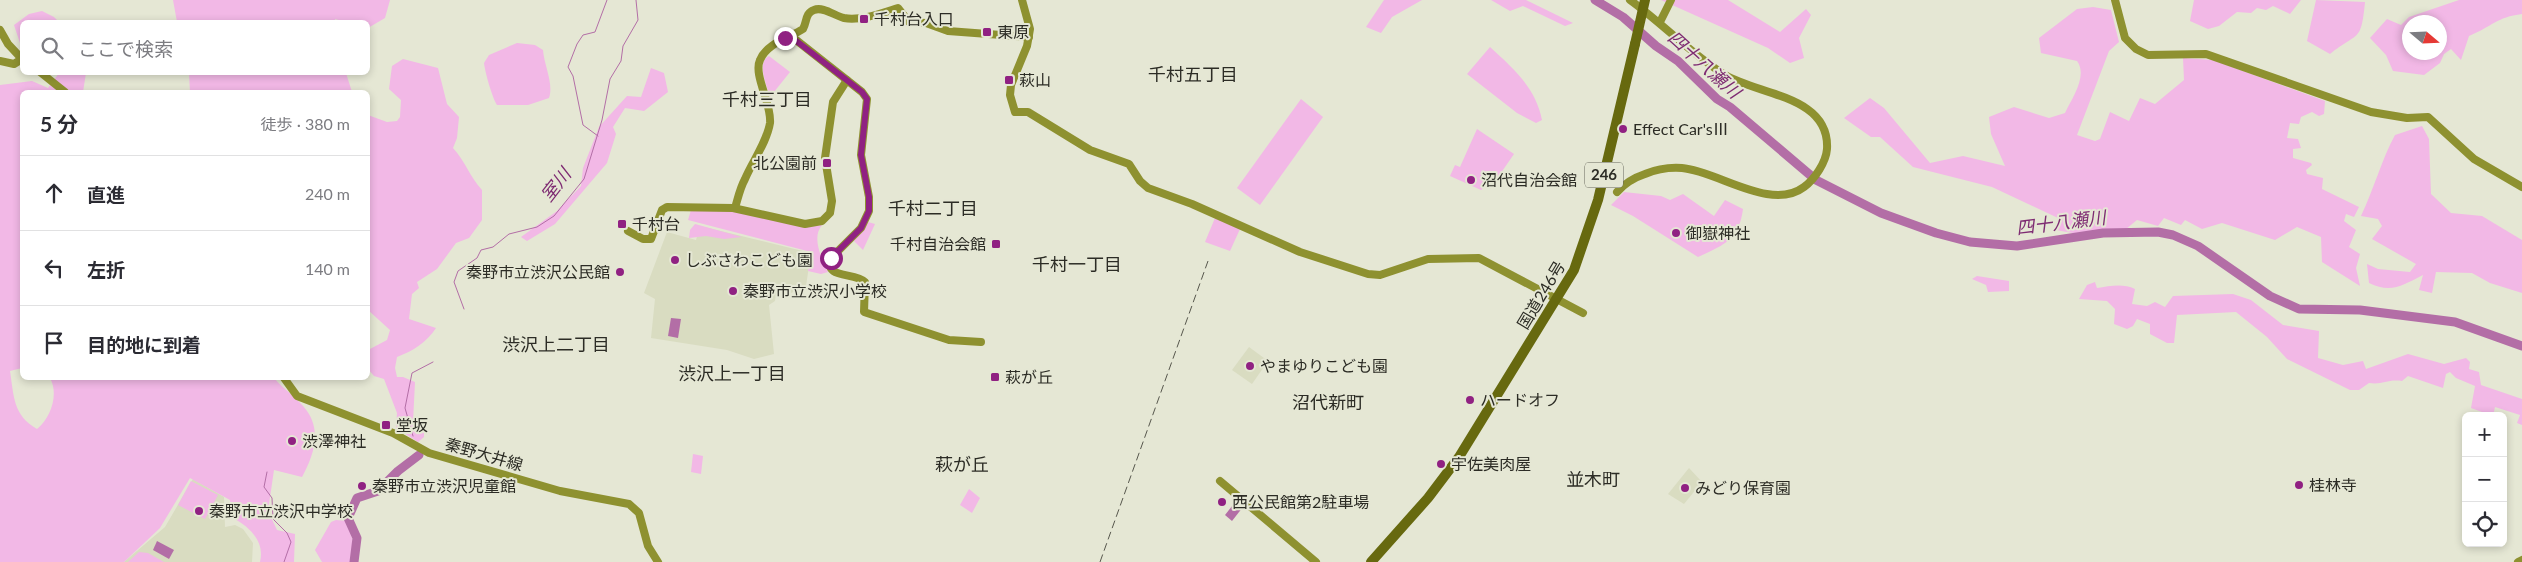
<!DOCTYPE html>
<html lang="ja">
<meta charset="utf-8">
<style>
:root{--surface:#fff;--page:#f2f2f3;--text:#2b2b33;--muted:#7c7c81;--line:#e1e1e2}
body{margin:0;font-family:Lato,"Noto Sans JP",sans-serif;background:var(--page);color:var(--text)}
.controls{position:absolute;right:15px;bottom:15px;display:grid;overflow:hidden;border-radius:8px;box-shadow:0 2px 8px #0003}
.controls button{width:45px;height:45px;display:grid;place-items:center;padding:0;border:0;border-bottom:1px solid var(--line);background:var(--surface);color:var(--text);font:25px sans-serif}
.compass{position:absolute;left:2402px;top:15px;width:45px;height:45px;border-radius:50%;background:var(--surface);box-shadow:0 2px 8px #0003;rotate:109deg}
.stop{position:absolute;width:15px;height:15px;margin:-11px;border:4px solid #902182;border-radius:50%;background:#fff}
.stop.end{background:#902182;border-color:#fff;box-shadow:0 1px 5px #0008}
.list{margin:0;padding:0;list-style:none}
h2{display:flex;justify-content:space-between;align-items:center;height:65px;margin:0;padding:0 20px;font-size:21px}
h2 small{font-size:16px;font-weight:400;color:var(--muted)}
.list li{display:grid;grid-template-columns:32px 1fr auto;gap:15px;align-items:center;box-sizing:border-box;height:75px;padding:0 20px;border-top:1px solid var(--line)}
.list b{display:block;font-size:19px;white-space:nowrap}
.list em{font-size:16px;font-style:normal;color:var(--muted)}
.icon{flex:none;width:28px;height:28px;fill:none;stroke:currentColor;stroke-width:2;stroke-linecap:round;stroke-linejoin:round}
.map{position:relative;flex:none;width:2522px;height:562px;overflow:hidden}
.search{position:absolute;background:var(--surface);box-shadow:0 2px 8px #0003;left:20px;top:20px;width:350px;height:55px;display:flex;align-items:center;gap:12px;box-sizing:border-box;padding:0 18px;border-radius:8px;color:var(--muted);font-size:19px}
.panel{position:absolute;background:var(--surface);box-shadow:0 2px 8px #0003;left:20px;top:90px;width:350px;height:290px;border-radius:8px}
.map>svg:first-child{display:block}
</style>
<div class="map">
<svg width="2522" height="562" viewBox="0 0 2522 562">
<rect width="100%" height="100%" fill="#e5e7d4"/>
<g fill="#d9dcc1">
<path d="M700,226L811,253L806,286L789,294H776L775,301L769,305L774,354L754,359L727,350L651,338L655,299L644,293L667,232L696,240Z"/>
<path d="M1249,347L1268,361L1252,384L1232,370Z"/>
<path d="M1689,468L1702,482L1684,504L1668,494Z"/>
<path d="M193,479L224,497L225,527L235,525L243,529L253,543L252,562H124L165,527Z"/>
</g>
<g fill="#f2b8e6" fill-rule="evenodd">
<path d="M173,0H390L385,18L368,28V22H346L335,19V22H177Z"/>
<path d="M1384,0H1422L1392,17L1381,33L1366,27Z"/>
<path d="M1491,0H1526L1573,23L1565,26L1523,6L1510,11Z"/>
<path d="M1661,0H1728L1780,32L1806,9L1811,15L1799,38L1804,58L1790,63L1768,48Z"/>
<path d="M2194,0H2301L2290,14L2273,6L2266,10L2257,8L2251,13L2237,12L2219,26L2208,29L2190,21Z"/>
<path d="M2316,0L2365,2C2361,43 2359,31 2330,54L2307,41Z"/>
<path d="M2459,0H2522V14C2497,17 2491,27 2469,36L2461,60L2451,49L2444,54L2440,63L2424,75L2393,71L2386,55L2370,38L2387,19L2401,25L2409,17ZM2410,22H2440V52H2410Z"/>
<path d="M2093,7L2111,10L2119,42L2109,51L2077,135L2095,141L2100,139L2110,112L2129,121L2140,98L2155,104L2184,80L2183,58L2213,60L2325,101L2324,114L2319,116L2312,112L2301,117L2299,124L2290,123L2287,138L2298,139L2301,148L2293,149V158L2311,163L2312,165L2306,170L2307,174L2323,178L2322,189L2359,207L2354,217L2346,214L2344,221L2356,230L2349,247L2360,254L2356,268L2360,286L2322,262L2321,237L2297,227L2275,240L2222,223L2202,229L2185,220L2181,225L2164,218L2158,226L2137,220L2126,229H2111L2078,234L2056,230L2058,218L1992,187L1913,167L1880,137H1871L1844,118L1870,98L1884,108L1930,163L1963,156L2005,166L1991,134L1989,117L2014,107L2049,118L2065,113C2072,98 2088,76 2077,61L2041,53L2039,38L2077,9Z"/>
<path d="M42,11L54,17L59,22H22V49L14,25L29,14Z"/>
<path d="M517,43L535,45L543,50C544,65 554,84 549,98L528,105H497C492,97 485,72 484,63L489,55Z"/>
<path d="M1490,47C1513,68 1536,88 1542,120L1536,123L1517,113L1467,74Z"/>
<path d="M769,56L790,72L770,97C767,85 756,63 769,56Z"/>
<path d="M403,59L438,68L447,104L459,117L457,138L453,148C465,161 470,177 482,190V220L469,238L456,243L437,269L417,282L419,288L412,294L409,319L436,328C427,342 413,351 397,357L395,368L397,377H403L415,382L413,422L424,433V437L418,442L396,428L397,413L384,379L374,376L368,369V350L387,340L390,330L368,310V115L387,122L397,121L400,117L401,100L389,89L392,66Z"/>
<path d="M651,68L664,73L668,92L644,111L625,108L613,127L616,134L607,163L555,224L527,241L521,237L557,211L581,186L583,168L599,127L627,96L641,97Z"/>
<path d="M59,73H86L83,92H22V368L10,371C14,397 13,415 37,429C51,418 59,394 50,378H274C283,389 298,398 307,411C322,432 313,457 302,477L274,470L268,511L277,530L295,534L294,562H260C265,542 250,527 233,518L230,500L190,478L160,528L124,562H0V85L32,81L48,88Z"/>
<path d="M189,73H346L352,92H190Z"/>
<path d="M1301,99L1323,117L1260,205L1237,188Z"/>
<path d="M2422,126L2429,139L2431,194L2451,213L2482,216L2522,240V293L2490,283L2472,273L2436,272L2432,293L2419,290L2423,275C2403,285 2391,294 2369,283L2367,264L2378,269L2410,272L2416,264L2372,239L2382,226L2378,219L2361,216C2374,189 2381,161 2395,135Z"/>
<path d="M1477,129L1514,154L1496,180L1481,190L1450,176L1455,165L1460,167Z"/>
<path d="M1624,192L1661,196L1670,200L1683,194L1714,216L1725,200L1743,209C1739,240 1724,245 1698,257L1633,216L1611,205Z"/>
<path d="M691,210H733L808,227L822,225C811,238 822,259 828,272L821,274L808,271L811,252L688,220Z"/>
<path d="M1215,218L1240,229L1230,251L1205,242Z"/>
<path d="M868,222L875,224L863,250L854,241Z"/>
<path d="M695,224L742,237L724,239L706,236L689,238L690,230Z"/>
<path d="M1977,276L2009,281V291L1988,292L1986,285L1972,279Z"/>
<path d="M2095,282L2097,288C2110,286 2123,283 2135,289L2132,304L2147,306L2155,302L2165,307L2173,296L2233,294L2251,300L2283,325L2319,331L2318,358L2343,365L2363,361L2366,369L2408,354L2444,364L2466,358L2470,362L2469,369L2479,372L2481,385L2522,399V425L2517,423L2520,415L2495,407L2493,416L2471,408L2475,386L2456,378L2450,372L2446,374L2443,388L2408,376L2402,381C2387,379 2383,385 2369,383L2359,390H2350L2287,359L2267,337L2236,312L2177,315L2174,343H2167L2150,334V324L2137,319L2133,326L2127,329L2114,324L2115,309L2107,301L2079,299L2087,285Z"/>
<path d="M693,454L703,456L701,474L691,472Z"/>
<path d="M191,481L218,495L205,519L178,505Z"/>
<path d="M969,489L980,498L972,513L960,505Z"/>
<path d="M336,520L347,521L354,545L350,562H322L315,550L331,522Z"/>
<path d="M139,552L148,553L164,562H128Z"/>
</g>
<g fill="#b36ea6">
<path d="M671,318L681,319L678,338L668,336Z"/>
<path d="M1236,501L1243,507L1232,521L1225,515Z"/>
<path d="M157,541L174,550L169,559L153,550Z"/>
</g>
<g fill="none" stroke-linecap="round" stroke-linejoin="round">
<g stroke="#b36ea6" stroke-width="1">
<path d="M598,136L583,125L573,76L568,67L577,44L583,35L595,32L607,0"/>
<path d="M464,309L454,282L458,271L477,258L481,250L493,247L509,234L537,227L554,216L584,179L602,120L610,79L621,61L623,46L638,20L636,0"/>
<path d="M413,436L405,408L412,373L433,362"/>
<path d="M267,472L264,487L272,498L273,519L287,533L291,542L284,562"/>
</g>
<g stroke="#b36ea6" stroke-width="9">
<path d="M1595,0L1623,17L1656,46L1678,61L1717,99L1730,107L1816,180L1881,213L1936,233L1970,242L2017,246L2103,233L2158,232L2173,235L2198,246L2270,296L2299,309L2360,310L2455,322L2522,346"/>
<path d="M354,562L357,538L348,518L357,498L378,491L398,471L419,455"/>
</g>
<g stroke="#8e9130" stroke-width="8">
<path d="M1022,0L1030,29L1027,46L1011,85L1010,95L1015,112H1028L1090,150L1129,164L1140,181L1148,188L1192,204L1300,252L1368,274L1380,275L1428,259L1479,258L1583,313"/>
<path d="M2115,0L2125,38L2136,49L2148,55L2206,54L2371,112L2407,118L2428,117L2474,159L2522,187"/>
<path d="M1660,22L1671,0"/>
<path d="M0,30L8,44L22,59"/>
<path d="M791,36L862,92L867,99L861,155L869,197V211L861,228L831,258C823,279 855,272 865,282L864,312L949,340L981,342"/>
<path d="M0,61L14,64L22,59"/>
<path d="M40,72L65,92"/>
<path d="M1617,192C1625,183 1633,178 1645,174C1657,169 1668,167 1682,168C1718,171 1771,212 1804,187C1815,179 1826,162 1827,149C1830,96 1759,95 1725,75C1691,54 1662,23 1630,0"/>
<path d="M735,208C738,198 740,188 745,179C752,162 767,142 770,123C772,104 753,75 760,60C767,43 789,38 803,29C807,22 805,13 814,10C823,6 835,16 844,18C861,21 882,13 898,8L909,22L926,23L948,31L1029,37"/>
<path d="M628,231L643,239H651L662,210L667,207L733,208L805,224L822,221L830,213L832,201L825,158L833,102L847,80"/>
<path d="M284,378L297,396L393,433L429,453L560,491L629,504L639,513L648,546L658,562"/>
<path d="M1220,481L1316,562"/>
<path d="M2518,562L2522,560"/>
</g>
<path stroke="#67690f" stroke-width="10" d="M1371,562L1428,498L1459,457L1574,270L1598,200L1635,44"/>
<path stroke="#57574d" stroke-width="1" stroke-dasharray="8 4" stroke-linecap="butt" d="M1100,562L1208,261"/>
<path stroke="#67690f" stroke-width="10" d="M1635,44L1645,0"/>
</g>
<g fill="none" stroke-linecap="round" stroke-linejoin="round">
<path stroke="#902182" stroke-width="6" d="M785,38L790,36L862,92L867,99L861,155L869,197V211L861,228L831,258"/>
</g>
<g fill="#902182" stroke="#e5e7d4" stroke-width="2">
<rect x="859" y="14" width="10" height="10" rx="2.5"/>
<rect x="982" y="27" width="10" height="10" rx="2.5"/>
<rect x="1004" y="75" width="10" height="10" rx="2.5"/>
<circle cx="1623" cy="129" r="5"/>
<rect x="822" y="158" width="10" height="10" rx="2.5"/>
<circle cx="1471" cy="180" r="5"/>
<rect x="617" y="219" width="10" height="10" rx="2.5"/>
<circle cx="1676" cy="233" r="5"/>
<rect x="991" y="239" width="10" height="10" rx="2.5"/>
<circle cx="675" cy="260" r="5"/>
<circle cx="620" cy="272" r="5"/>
<circle cx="733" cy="291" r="5"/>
<circle cx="1250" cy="366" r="5"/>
<rect x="990" y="372" width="10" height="10" rx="2.5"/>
<circle cx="1470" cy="400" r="5"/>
<rect x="381" y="420" width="10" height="10" rx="2.5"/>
<circle cx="292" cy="441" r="5"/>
<circle cx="1441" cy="464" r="5"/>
<circle cx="2299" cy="485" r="5"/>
<circle cx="362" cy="486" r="5"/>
<circle cx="1685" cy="488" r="5"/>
<circle cx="1222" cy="502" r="5"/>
<circle cx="199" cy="511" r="5"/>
</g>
<g text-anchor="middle" stroke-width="4" stroke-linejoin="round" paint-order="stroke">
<rect fill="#e5e7d4" stroke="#64645a" stroke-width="1" x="1585" y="162.5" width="38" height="25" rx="4"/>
<g font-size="15" font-weight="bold" fill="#2c2c25">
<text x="1604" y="180">246</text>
</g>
<g font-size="16" fill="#2c2c25" stroke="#e5e7d4" text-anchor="start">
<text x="874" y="25">千村台入口</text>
<text x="997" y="38">東原</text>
<text x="1019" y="86">萩山</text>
<text x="1633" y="135">Effect Car'sⅢ</text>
<text x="817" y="169" text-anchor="end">北公園前</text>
<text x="1481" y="186">沼代自治会館</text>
<text x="632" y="230">千村台</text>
<text x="1686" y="239">御嶽神社</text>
<text x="986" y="250" text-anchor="end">千村自治会館</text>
<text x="685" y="266">しぶさわこども園</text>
<text x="610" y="278" text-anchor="end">秦野市立渋沢公民館</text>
<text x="743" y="297">秦野市立渋沢小学校</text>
<text x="1260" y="372">やまゆりこども園</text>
<text x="1005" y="383">萩が丘</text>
<text x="1480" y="406">ハードオフ</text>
<text x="396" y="431">堂坂</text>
<text x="302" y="447">渋澤神社</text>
<text x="1451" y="470">宇佐美肉屋</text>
<text x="2309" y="491">桂林寺</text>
<text x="372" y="492">秦野市立渋沢児童館</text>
<text x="1695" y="494">みどり保育園</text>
<text x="1232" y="508">西公民館第2駐車場</text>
<text x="209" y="517">秦野市立渋沢中学校</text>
</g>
<g font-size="16" fill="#2c2c25" stroke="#e5e7d4">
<text transform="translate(1541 295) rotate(-59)" y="6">国道246号</text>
<text transform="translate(484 454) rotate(16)" y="6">秦野大井線</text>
</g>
<g font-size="18" font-style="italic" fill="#7e2b72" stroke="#e5e7d4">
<text transform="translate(1704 65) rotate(42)" y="6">四十八瀬川</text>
<text transform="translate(556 185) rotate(-52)" y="6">室川</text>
<text transform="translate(2061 223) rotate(-7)" y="6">四十八瀬川</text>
</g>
<g font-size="18" fill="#2c2c25" stroke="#e5e7d4">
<text x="1193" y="81">千村五丁目</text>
<text x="767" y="106">千村三丁目</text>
<text x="933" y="215">千村二丁目</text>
<text x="1077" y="271">千村一丁目</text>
<text x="556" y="351">渋沢上二丁目</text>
<text x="732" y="380">渋沢上一丁目</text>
<text x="1328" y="409">沼代新町</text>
<text x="962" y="471">萩が丘</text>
<text x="1593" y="486">並木町</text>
</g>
</g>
</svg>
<div class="controls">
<button>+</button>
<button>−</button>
<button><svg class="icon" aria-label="locate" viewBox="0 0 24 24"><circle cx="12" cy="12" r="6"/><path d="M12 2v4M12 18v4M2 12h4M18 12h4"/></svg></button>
</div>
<svg class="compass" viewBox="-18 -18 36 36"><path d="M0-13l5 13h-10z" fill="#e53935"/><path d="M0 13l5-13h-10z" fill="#7c7c81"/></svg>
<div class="stop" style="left:831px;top:258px"></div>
<div class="stop end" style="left:785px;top:38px"></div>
<div class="search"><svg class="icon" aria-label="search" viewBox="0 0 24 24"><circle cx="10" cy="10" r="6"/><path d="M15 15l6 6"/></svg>ここで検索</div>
<section class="panel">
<h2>5 分<small>徒歩 · 380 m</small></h2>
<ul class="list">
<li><svg class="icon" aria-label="ahead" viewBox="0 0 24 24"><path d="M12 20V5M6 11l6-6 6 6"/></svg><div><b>直進</b></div><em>240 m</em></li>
<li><svg class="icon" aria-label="left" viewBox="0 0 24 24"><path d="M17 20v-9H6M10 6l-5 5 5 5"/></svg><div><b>左折</b></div><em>140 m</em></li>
<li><svg class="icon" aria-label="arrive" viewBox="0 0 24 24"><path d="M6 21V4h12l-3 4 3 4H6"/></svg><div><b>目的地に到着</b></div></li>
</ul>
</section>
</div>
